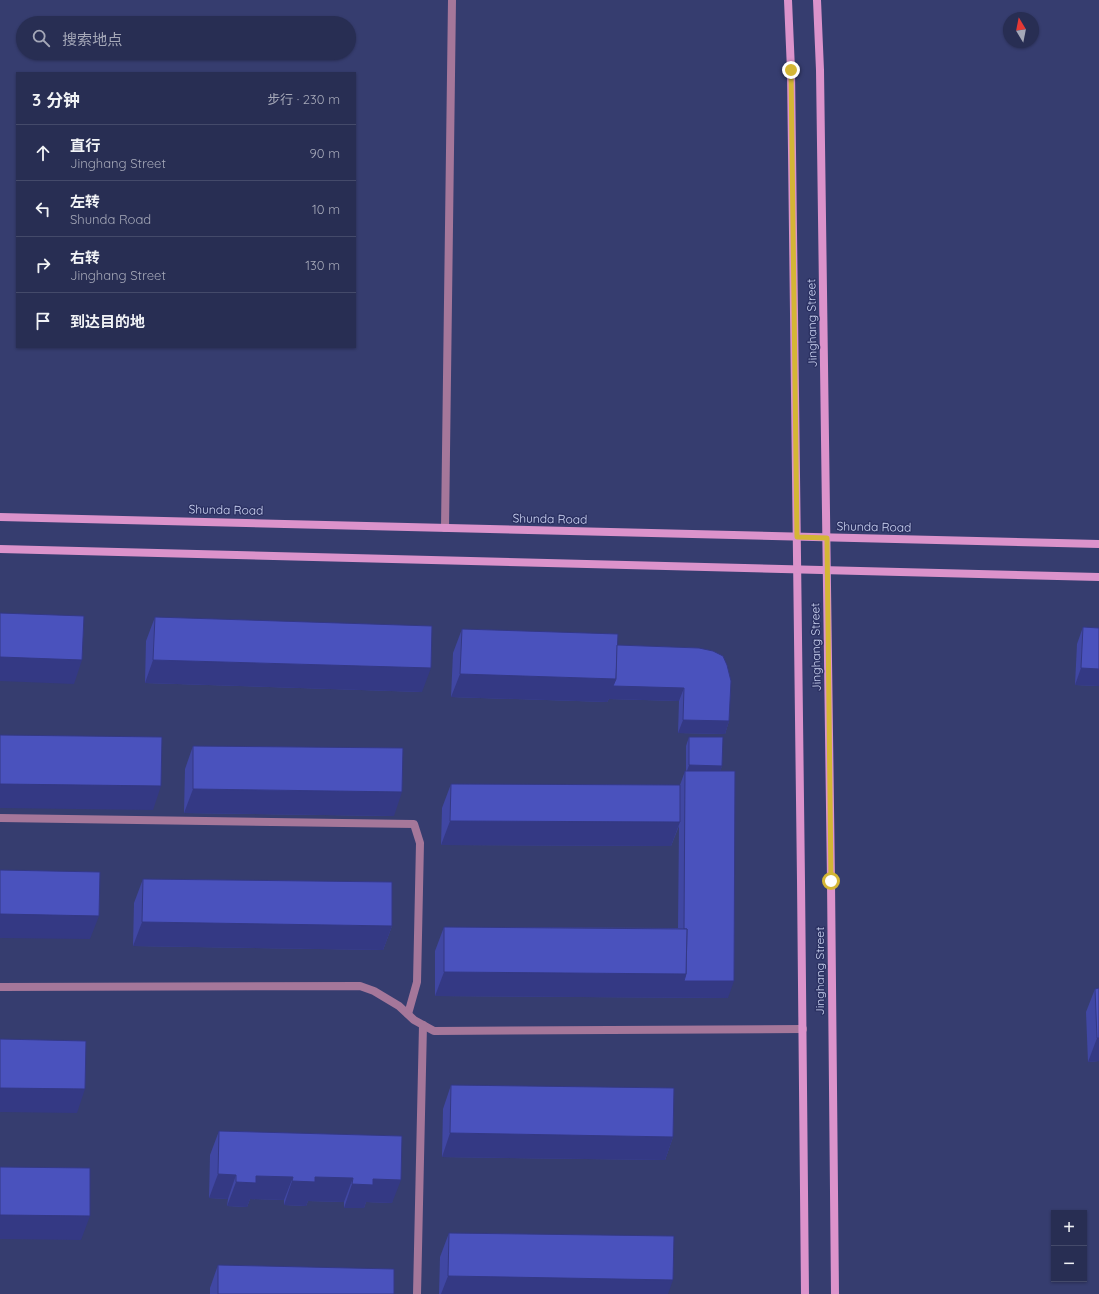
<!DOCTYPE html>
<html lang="zh">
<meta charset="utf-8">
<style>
:root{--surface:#282e53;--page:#30365a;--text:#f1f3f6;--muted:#a5a8b8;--line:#444a6a}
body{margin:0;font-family:Quicksand,"Noto Sans SC",sans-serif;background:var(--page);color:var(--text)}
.controls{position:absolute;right:12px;bottom:12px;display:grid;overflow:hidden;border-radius:0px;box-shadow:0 1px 3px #0004}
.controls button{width:36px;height:36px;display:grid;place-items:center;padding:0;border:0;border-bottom:1px solid var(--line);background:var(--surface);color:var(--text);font:20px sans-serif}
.compass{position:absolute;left:1003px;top:12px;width:36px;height:36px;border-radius:50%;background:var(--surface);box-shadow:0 1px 3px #0004;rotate:350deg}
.stop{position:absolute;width:12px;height:12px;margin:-9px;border:3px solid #d4b635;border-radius:50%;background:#fff}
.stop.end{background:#d4b635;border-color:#fff;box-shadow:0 1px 4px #0008}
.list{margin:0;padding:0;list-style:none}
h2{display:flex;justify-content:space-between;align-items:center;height:52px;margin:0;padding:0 16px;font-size:17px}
h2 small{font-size:13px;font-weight:400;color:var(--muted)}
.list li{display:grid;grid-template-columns:26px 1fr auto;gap:12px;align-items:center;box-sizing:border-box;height:56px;padding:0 16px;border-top:1px solid var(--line)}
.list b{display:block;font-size:15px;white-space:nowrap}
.list p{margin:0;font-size:13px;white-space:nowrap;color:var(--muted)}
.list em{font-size:13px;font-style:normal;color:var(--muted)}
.icon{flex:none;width:22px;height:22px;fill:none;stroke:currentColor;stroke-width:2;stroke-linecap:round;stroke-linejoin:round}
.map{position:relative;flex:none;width:1099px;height:1294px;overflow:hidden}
.search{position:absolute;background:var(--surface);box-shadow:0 1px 3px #0004;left:16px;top:16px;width:340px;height:44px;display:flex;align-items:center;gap:10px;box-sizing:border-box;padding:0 14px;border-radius:22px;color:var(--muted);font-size:15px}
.panel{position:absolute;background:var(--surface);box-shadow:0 1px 3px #0004;left:16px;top:72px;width:340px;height:276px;border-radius:0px}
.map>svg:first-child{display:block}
</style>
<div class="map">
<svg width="1099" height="1294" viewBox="0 0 1099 1294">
<rect width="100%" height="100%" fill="#363d6f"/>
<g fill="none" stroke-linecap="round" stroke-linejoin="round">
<g stroke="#a5779a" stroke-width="8">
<path d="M0,818L414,824L420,843L417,982L408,1014"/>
<path d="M0,987L360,986L374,991L399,1006L414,1020L434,1031L803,1029"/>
<path d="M417,1294L423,1025"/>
</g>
<path stroke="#a5779a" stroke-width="8" d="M445,528L452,0"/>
<g stroke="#db93cb" stroke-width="8">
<path d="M788,0L791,70L801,881L805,1294"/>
<path d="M817,0L820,70L831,881L835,1294"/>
<path d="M0,517L1099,544"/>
<path d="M0,549L1099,577"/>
</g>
</g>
<g fill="#4047a3">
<path d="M155,617L422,692L145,683L146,641Z"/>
<path d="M1083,627L1099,628V686L1075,685L1077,644Z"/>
<path d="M462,629L617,645L699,648L729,721L725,734L678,733L679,701L609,699L607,702L451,697L453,653Z"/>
<path d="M689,737L722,766L720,771L728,998L435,996V951L444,927L678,928L679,826L671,846L441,845L442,808L451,784L680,785L685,771H686V746Z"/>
<path d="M193,746L394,816L184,813L185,769Z"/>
<path d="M143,879L392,926L383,950L133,946L134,903Z"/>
<path d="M1095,989L1099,1061L1088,1062L1086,1012Z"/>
<path d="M451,1085L673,1137L665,1160L442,1157L443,1109Z"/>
<path d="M219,1131L402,1136L392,1203L366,1202L364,1208H344V1202L308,1201L306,1206L284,1205V1200L250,1199L247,1207L227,1206L228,1199L209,1198L210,1155Z"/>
<path d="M449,1233L668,1294H439L440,1257Z"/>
<path d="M218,1265L394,1294H210V1288Z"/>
</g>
<g fill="#343984">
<path d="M0,657L82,660L74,684L0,681Z"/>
<path d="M153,660L431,668L422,692L145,683Z"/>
<path d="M1081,668L1099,669V686L1075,685Z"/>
<path d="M460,674L616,679L684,688L679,701L609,699L607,702L451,697Z"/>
<path d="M683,720L729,721L725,734L678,733Z"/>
<path d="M689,765L722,766L719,775L686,774Z"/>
<path d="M0,784L161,786L153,810L0,808Z"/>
<path d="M193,789L402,792L394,816L184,813Z"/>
<path d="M450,821L680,822L671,846L441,845Z"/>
<path d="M0,914L99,916L90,939L0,938Z"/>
<path d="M142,922L392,926L383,950L133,946Z"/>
<path d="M444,972L686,974L734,981L728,998L435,996Z"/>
<path d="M1097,1038H1099V1061L1088,1062Z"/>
<path d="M0,1088L85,1089L77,1113L0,1112Z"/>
<path d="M450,1133L673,1137L665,1160L442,1157Z"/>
<path d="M218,1174L236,1175L228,1199L209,1198Z"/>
<path d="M256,1176L293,1177L284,1200L250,1199L247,1207L227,1206L236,1182Z"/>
<path d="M315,1177L353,1178L344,1202L308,1201L306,1206L284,1205L292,1181Z"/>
<path d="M373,1179L401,1180L392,1203L366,1202L364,1208H344L352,1184Z"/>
<path d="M0,1215L90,1216L81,1240L0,1239Z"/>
<path d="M448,1276L673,1280L668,1294H441Z"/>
</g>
<g fill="#4a52bd" stroke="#343984">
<path d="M0,613L84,616L82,660L0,657Z"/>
<path d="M155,617L432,626L431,668L153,660Z"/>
<path d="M1083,627L1099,628V669L1081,668Z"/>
<path d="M462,629L618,634L616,679L460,674Z"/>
<path d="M617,645L699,648L713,651L723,656L727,665L731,681L729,721L683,720L684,688L613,686L616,679Z"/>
<path d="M0,735L162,737L161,786L0,784Z"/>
<path d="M689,737H723L722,766L689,765Z"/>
<path d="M193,746L403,748L402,792L193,789Z"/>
<path d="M685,771H735L734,981H684L686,974L687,929H684Z"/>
<path d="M451,784L680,785V822L450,821Z"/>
<path d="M0,870L100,872L99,916L0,914Z"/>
<path d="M143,879L392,882V926L142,922Z"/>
<path d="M444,927L687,929L686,974L444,972Z"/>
<path d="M1099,988V1038H1097L1095,989Z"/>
<path d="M0,1039L86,1041L85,1089L0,1088Z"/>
<path d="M451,1085L674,1088L673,1137L450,1133Z"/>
<path d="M219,1131L402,1136L401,1180L373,1179V1185L352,1184L353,1178L315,1177V1182L292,1181L293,1177L256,1176V1183L236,1182V1175L218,1174Z"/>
<path d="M0,1167L90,1168V1216L0,1215Z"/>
<path d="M449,1233L674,1236L673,1280L448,1276Z"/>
<path d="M218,1265L394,1269V1294H218Z"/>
</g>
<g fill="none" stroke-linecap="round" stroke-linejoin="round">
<path stroke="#d4b635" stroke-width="5" d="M791,70L797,537L827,538L831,881"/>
</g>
<g text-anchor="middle" stroke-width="3" stroke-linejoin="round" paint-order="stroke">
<g font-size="12" fill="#d0d7f5" stroke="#2c3263">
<text transform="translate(812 323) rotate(-91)" y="4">Jinghang Street</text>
<text transform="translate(226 510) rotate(1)" y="4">Shunda Road</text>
<text transform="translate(550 519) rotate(1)" y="4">Shunda Road</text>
<text transform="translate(874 527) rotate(1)" y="4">Shunda Road</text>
<text transform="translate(816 647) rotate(-91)" y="4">Jinghang Street</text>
<text transform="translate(820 971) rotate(-90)" y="4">Jinghang Street</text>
</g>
</g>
</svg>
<div class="controls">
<button>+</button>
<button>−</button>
</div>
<svg class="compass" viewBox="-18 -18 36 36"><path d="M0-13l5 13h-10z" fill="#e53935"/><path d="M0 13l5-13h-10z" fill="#a5a8b8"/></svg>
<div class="stop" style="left:831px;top:881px"></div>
<div class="stop end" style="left:791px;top:70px"></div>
<div class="search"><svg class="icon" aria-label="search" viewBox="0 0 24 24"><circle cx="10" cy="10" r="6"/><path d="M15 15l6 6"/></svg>搜索地点</div>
<section class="panel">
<h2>3 分钟<small>步行 · 230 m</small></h2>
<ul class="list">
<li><svg class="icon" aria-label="ahead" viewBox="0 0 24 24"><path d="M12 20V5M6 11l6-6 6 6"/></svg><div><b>直行</b><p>Jinghang Street</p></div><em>90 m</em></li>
<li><svg class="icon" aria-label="left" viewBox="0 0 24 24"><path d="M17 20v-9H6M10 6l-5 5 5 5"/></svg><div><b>左转</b><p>Shunda Road</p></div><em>10 m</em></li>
<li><svg class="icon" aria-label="right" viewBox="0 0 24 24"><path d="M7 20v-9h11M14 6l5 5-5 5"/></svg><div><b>右转</b><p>Jinghang Street</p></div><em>130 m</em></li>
<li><svg class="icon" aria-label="arrive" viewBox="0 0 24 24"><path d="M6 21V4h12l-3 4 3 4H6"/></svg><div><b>到达目的地</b></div></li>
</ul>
</section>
</div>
